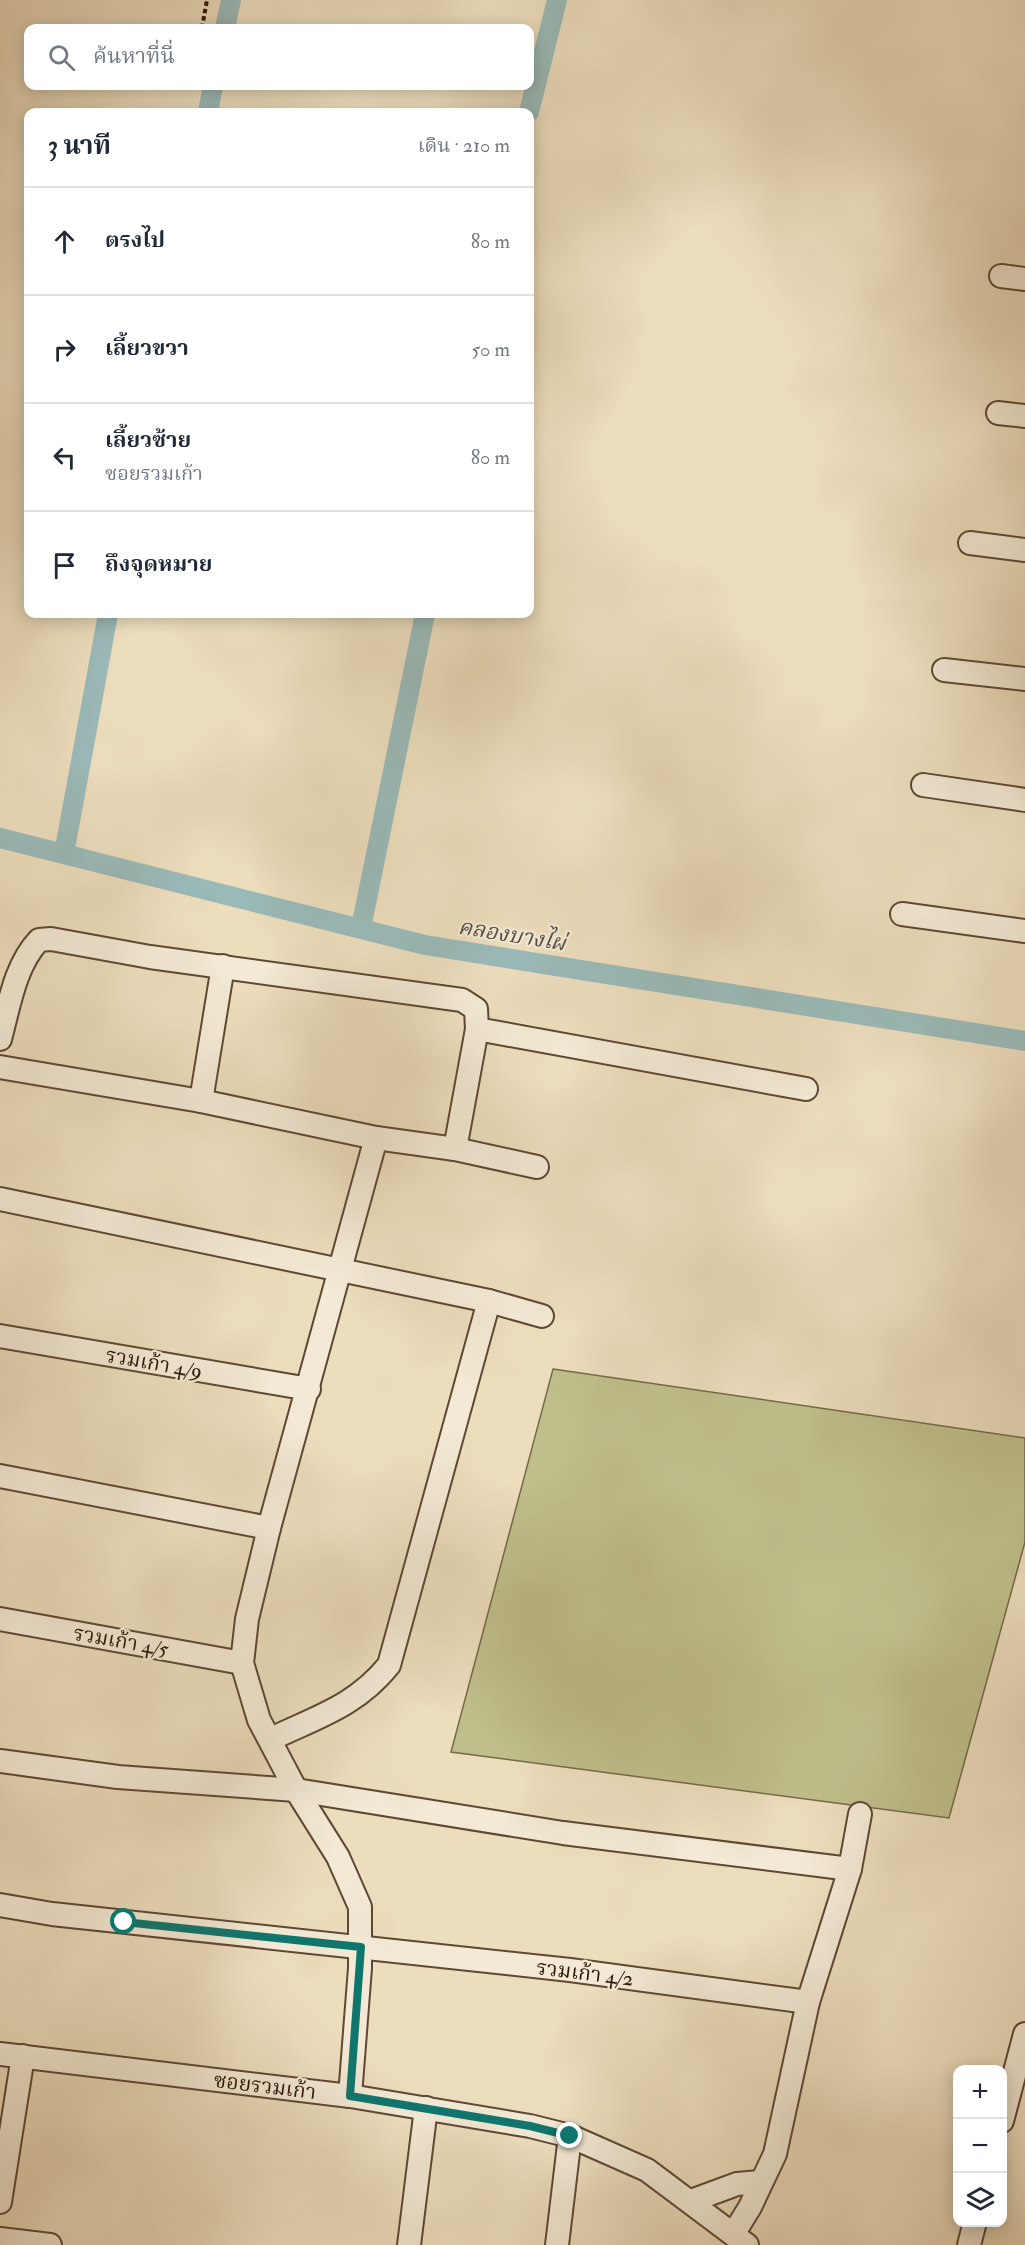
<!DOCTYPE html>
<html lang="th">
<meta charset="utf-8">
<style>
:root{--surface:#fff;--page:#f6f6f7;--text:#1f2937;--muted:#747a83;--line:#e0e1e3}
body{margin:0;font-family:"IM FELL Double Pica","Noto Serif Thai",serif;background:var(--page);color:var(--text)}
.controls{position:absolute;right:18px;bottom:18px;display:grid;overflow:hidden;border-radius:12px;box-shadow:0 3px 15px #0003}
.controls button{width:54px;height:54px;display:grid;place-items:center;padding:0;border:0;border-bottom:2px solid var(--line);background:var(--surface);color:var(--text);font:30px sans-serif}
.stop{position:absolute;width:18px;height:18px;margin:-14px;border:4px solid #0f766e;border-radius:50%;background:#fff}
.stop.end{background:#0f766e;border-color:#fff;box-shadow:0 2px 6px #0008}
.list{margin:0;padding:0;list-style:none}
h2{display:flex;justify-content:space-between;align-items:center;height:78px;margin:0;padding:0 24px;font-size:26px}
h2 small{font-size:20px;font-weight:400;color:var(--muted)}
.list li{display:grid;grid-template-columns:39px 1fr auto;gap:18px;align-items:center;box-sizing:border-box;height:108px;padding:0 24px;border-top:2px solid var(--line)}
.list b{display:block;font-size:22px;white-space:nowrap}
.list p{margin:0;font-size:20px;white-space:nowrap;color:var(--muted)}
.list em{font-size:20px;font-style:normal;color:var(--muted)}
.icon{flex:none;width:33px;height:33px;fill:none;stroke:currentColor;stroke-width:2;stroke-linecap:round;stroke-linejoin:round}
.map{position:relative;flex:none;width:1025px;height:2245px;overflow:hidden}
.search{position:absolute;background:var(--surface);box-shadow:0 3px 15px #0003;left:24px;top:24px;width:510px;height:66px;display:flex;align-items:center;gap:15px;box-sizing:border-box;padding:0 21px;border-radius:12px;color:var(--muted);font-size:22px}
.panel{position:absolute;background:var(--surface);box-shadow:0 3px 15px #0003;left:24px;top:108px;width:510px;height:510px;border-radius:12px}
.map>svg:first-child{display:block}
</style>
<div class="map">
<svg width="1025" height="2245" viewBox="0 0 1025 2245">
<rect width="100%" height="100%" fill="#ecddbd"/>
<filter id="stains"><feTurbulence type="fractalNoise" baseFrequency=".00333" numOctaves="4"/><feColorMatrix values="0 0 0 0 .2 0 0 0 0 .09 0 0 0 0 .02 0 0 0 .5 -.17"/></filter>
<radialGradient id="worn" r=".72"><stop offset=".6" stop-color="#630" stop-opacity="0"/><stop offset="1" stop-color="#630" stop-opacity=".3"/></radialGradient>
<path fill="#bfbf8c" stroke="#766a48" stroke-width="1.5" d="M553,1369L1025,1438V1542L949,1818L451,1752Z"/>
<g fill="none" stroke-linecap="round" stroke-linejoin="round">
<g stroke="#9abab8" stroke-width="20">
<path d="M225,28L231,0"/>
<path d="M208,112L213,86"/>
<path d="M529,112L557,0"/>
<path d="M0,838L425,945L1025,1041"/>
<path d="M64,854L108,614"/>
<path d="M361,928L425,614"/>
</g>
<defs>
<g id="street">
<path d="M1001,276L1025,279"/>
<path d="M998,413L1025,416"/>
<path d="M970,543L1025,550"/>
<path d="M944,670L1025,679"/>
<path d="M923,785L1025,800"/>
<path d="M902,914L1025,931"/>
<path d="M0,1039C9,1006 15,965 39,940L51,939L150,957L462,1000L476,1009L477,1029"/>
<path d="M0,1067L201,1101L376,1138L455,1149L537,1167"/>
<path d="M201,1101L223,966"/>
<path d="M455,1149L477,1029L806,1089"/>
<path d="M0,1199L489,1301L542,1316"/>
<path d="M0,1336L309,1389"/>
<path d="M0,1476L269,1528"/>
<path d="M0,1619L242,1663"/>
<path d="M271,1739C317,1717 356,1706 389,1665L489,1301"/>
<path d="M0,1761L118,1777L296,1790L563,1833L850,1869"/>
<path d="M0,1905L52,1914L570,1970L808,2002"/>
<path d="M0,2054L350,2096L530,2126L570,2136L647,2170L747,2245"/>
<path d="M350,2096L360,1968V1907L338,1857L296,1790L259,1720L242,1663L247,1619L269,1528L376,1138"/>
<path d="M1002,2121L1025,2034"/>
<path d="M691,2201L737,2184L760,2182"/>
<path d="M0,2202L23,2056"/>
<path d="M734,2233L750,2207L775,2154L808,2002L850,1869L860,1814"/>
<path d="M0,2239L50,2245"/>
<path d="M409,2245L426,2108"/>
<path d="M557,2245L570,2136"/>
<path d="M969,2245L975,2222"/>
</g>
</defs>
<use href="#street" stroke="#5e4833" stroke-width="26"/>
<g stroke="#2e1605" stroke-width="4" stroke-dasharray="4.5 3" stroke-linecap="butt">
<path d="M202,28L207,0"/>
<path d="M190,88L191,86"/>
</g>
<use href="#street" stroke="#f3e9d4" stroke-width="22"/>
</g>
<g fill="none" stroke-linecap="round" stroke-linejoin="round">
<path stroke="#0f766e" stroke-width="8" d="M124,1922L361,1947L350,2096L530,2126L570,2136"/>
</g>
<g text-anchor="middle" stroke-width="4.5" stroke-linejoin="round" paint-order="stroke">
<g font-size="21" fill="#2e1605" stroke="#f3e9d4">
<text transform="translate(154 1363) rotate(10)" y="7">รวมเก้า 4/9</text>
<text transform="translate(121 1641) rotate(10)" y="7">รวมเก้า 4/5</text>
<text transform="translate(585 1973) rotate(7)" y="7">รวมเก้า 4/2</text>
<text transform="translate(265 2086) rotate(7)" y="7">ซอยรวมเก้า</text>
</g>
<g font-size="22" font-style="italic" fill="#544f44" stroke="#f3e9d4">
<text transform="translate(512 934) rotate(9)" y="8">คลองบางไผ่</text>
</g>
</g>
<rect width="100%" height="100%" filter="url(#stains)"/>
<rect width="100%" height="100%" fill="url(#worn)"/>
</svg>
<div class="controls">
<button>+</button>
<button>−</button>
<button><svg class="icon" aria-label="layers" viewBox="0 0 24 24"><path d="M12 4l9 5-9 5-9-5zM3 14l9 5 9-5"/></svg></button>
</div>
<div class="stop" style="left:124px;top:1922px"></div>
<div class="stop end" style="left:570px;top:2136px"></div>
<div class="search"><svg class="icon" aria-label="search" viewBox="0 0 24 24"><circle cx="10" cy="10" r="6"/><path d="M15 15l6 6"/></svg>ค้นหาที่นี่</div>
<section class="panel">
<h2>3 นาที<small>เดิน · 210 m</small></h2>
<ul class="list">
<li><svg class="icon" aria-label="ahead" viewBox="0 0 24 24"><path d="M12 20V5M6 11l6-6 6 6"/></svg><div><b>ตรงไป</b></div><em>80 m</em></li>
<li><svg class="icon" aria-label="right" viewBox="0 0 24 24"><path d="M7 20v-9h11M14 6l5 5-5 5"/></svg><div><b>เลี้ยวขวา</b></div><em>50 m</em></li>
<li><svg class="icon" aria-label="left" viewBox="0 0 24 24"><path d="M17 20v-9H6M10 6l-5 5 5 5"/></svg><div><b>เลี้ยวซ้าย</b><p>ซอยรวมเก้า</p></div><em>80 m</em></li>
<li><svg class="icon" aria-label="arrive" viewBox="0 0 24 24"><path d="M6 21V4h12l-3 4 3 4H6"/></svg><div><b>ถึงจุดหมาย</b></div></li>
</ul>
</section>
</div>
